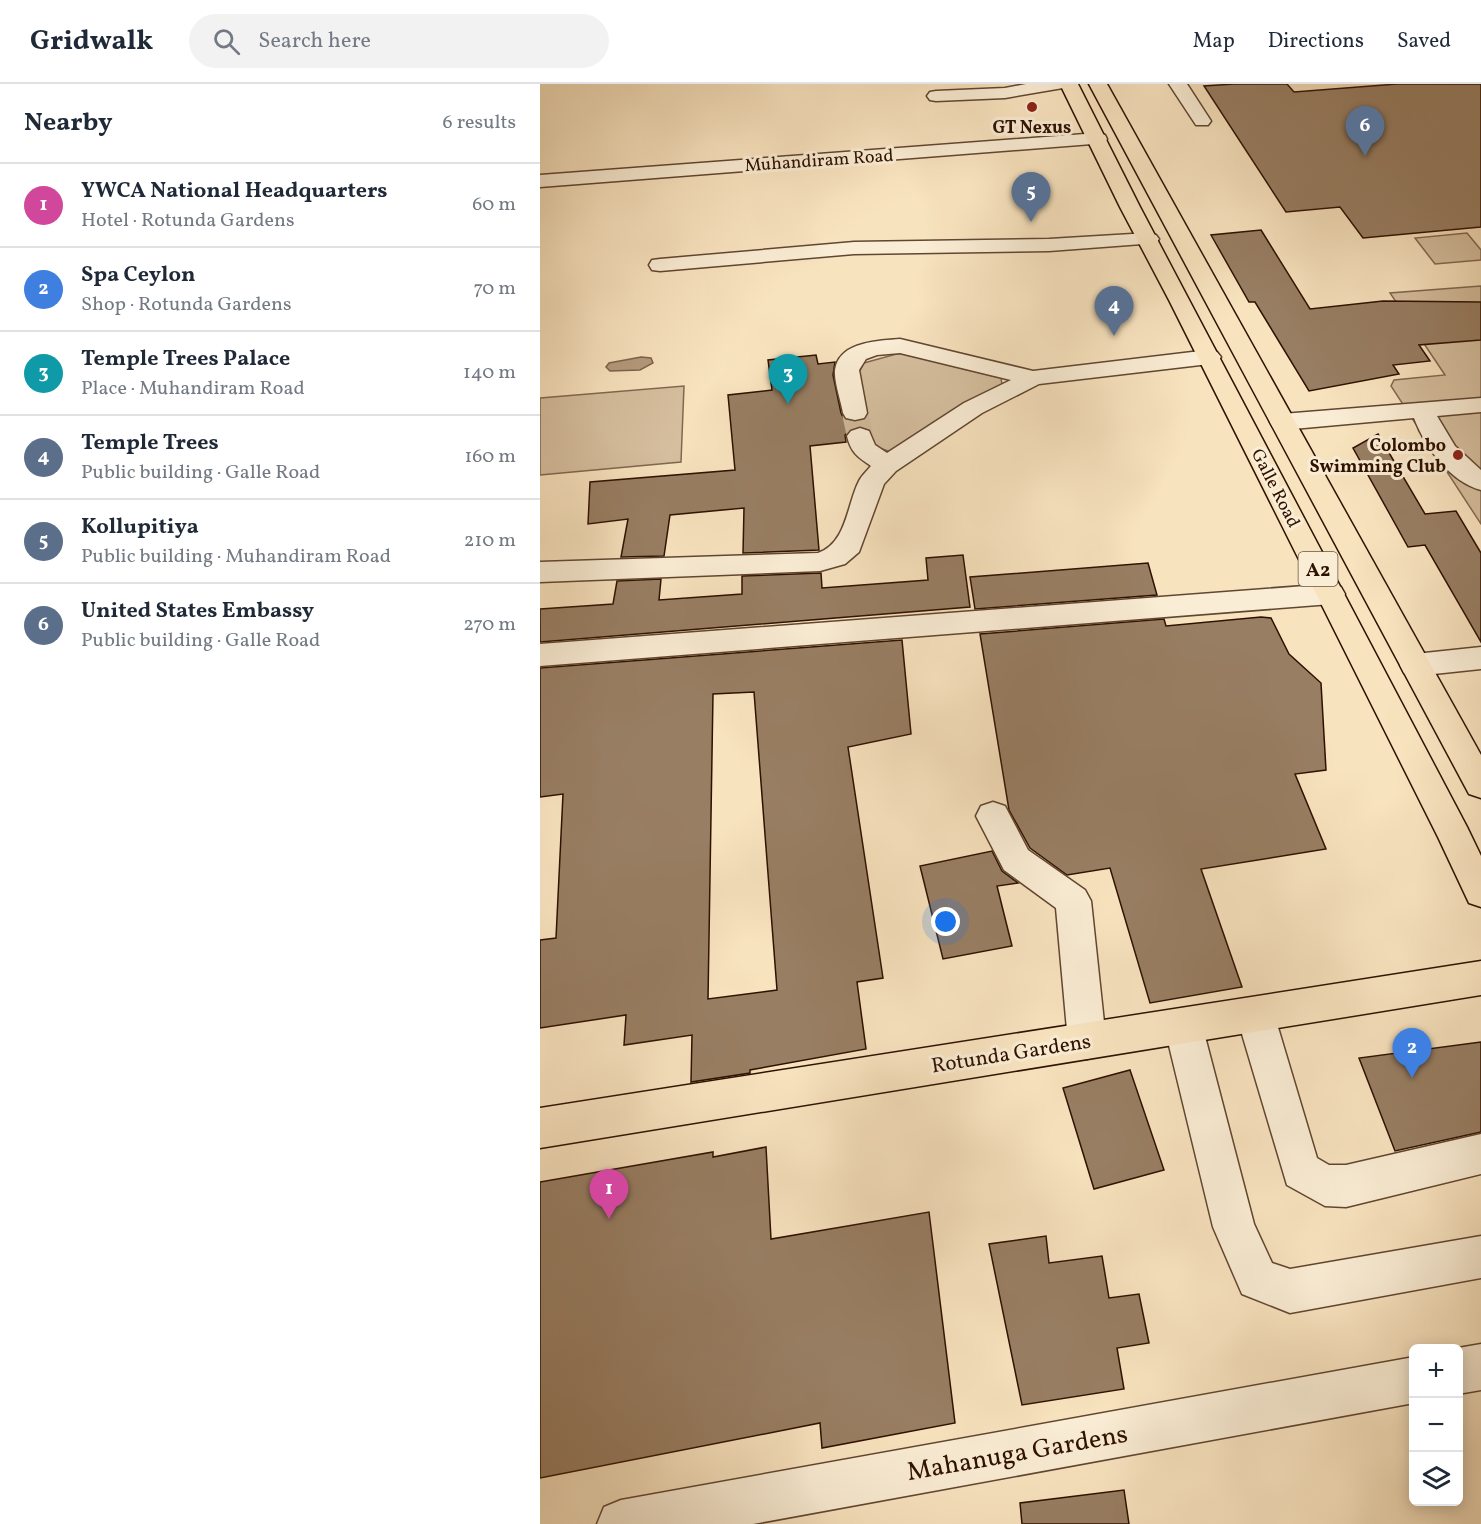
<!DOCTYPE html>
<meta charset="utf-8">
<style>
:root{--surface:#fff;--page:#f2f2f3;--text:#1f2937;--muted:#747a83;--line:#e0e1e3;--accent:#7c3aed}
body{margin:0;font-family:Vollkorn,serif;background:var(--page);color:var(--text)}
.controls{position:absolute;right:18px;bottom:18px;display:grid;overflow:hidden;border-radius:9px;box-shadow:0 3px 15px #0003}
.controls button{width:54px;height:54px;display:grid;place-items:center;padding:0;border:0;border-bottom:2px solid var(--line);background:var(--surface);color:var(--text);font:30px sans-serif}
.you{position:absolute;left:406px;top:838px;width:21px;height:21px;margin:-15px;border:4px solid #fff;border-radius:50%;background:#1a73e8;box-shadow:0 0 0 9px #1a73e833}
.badge{display:grid;place-items:center;width:39px;height:39px;border-radius:50%;background:var(--accent);color:#fff;font-size:20px;font-weight:700}
.pin{position:absolute;translate:-50% -50px;filter:drop-shadow(0 2px 3px #0008)}
.pin::after{content:'';position:absolute;top:32px;width:21px;height:18px;background:inherit;clip-path:polygon(0 0,100% 0,50% 100%)}
.list{margin:0;padding:0;list-style:none}
h2{display:flex;justify-content:space-between;align-items:center;height:78px;margin:0;padding:0 24px;font-size:26px}
h2 small{font-size:20px;font-weight:400;color:var(--muted)}
.list li{display:grid;grid-template-columns:39px 1fr auto;gap:18px;align-items:center;box-sizing:border-box;height:84px;padding:0 24px;border-top:2px solid var(--line)}
.list b{display:block;font-size:22px;white-space:nowrap}
.list p{margin:0;font-size:20px;white-space:nowrap;color:var(--muted)}
.list em{font-size:20px;font-style:normal;color:var(--muted)}
.icon{flex:none;width:33px;height:33px;fill:none;stroke:currentColor;stroke-width:2;stroke-linecap:round;stroke-linejoin:round}
.map{position:relative;flex:none;width:941px;height:1440px;overflow:hidden}
header{display:flex;align-items:center;gap:36px;box-sizing:border-box;height:84px;padding:0 30px;background:var(--surface);border-bottom:2px solid var(--line)}
header strong{font-size:28px}
nav{display:flex;gap:33px;margin-inline-start:auto;font-size:21px}
.search{width:420px;height:54px;background:var(--page);display:flex;align-items:center;gap:15px;box-sizing:border-box;padding:0 21px;border-radius:33px;color:var(--muted);font-size:22px}
main{display:flex}
aside{flex:1;background:var(--surface)}
.map>svg:first-child{display:block}
</style>
<header>
<strong>Gridwalk</strong>
<div class="search"><svg class="icon" aria-label="search" viewBox="0 0 24 24"><circle cx="10" cy="10" r="6"/><path d="M15 15l6 6"/></svg>Search here</div>
<nav><a>Map</a><a>Directions</a><a>Saved</a></nav>
</header>
<main>
<aside>
<h2>Nearby<small>6 results</small></h2>
<ul class="list">
<li><span class="badge" style="background:#d1479c">1</span><div><b>YWCA National Headquarters</b><p>Hotel · Rotunda Gardens</p></div><em>60 m</em></li>
<li><span class="badge" style="background:#3f7fe0">2</span><div><b>Spa Ceylon</b><p>Shop · Rotunda Gardens</p></div><em>70 m</em></li>
<li><span class="badge" style="background:#0f9aa8">3</span><div><b>Temple Trees Palace</b><p>Place · Muhandiram Road</p></div><em>140 m</em></li>
<li><span class="badge" style="background:#5c6f8a">4</span><div><b>Temple Trees</b><p>Public building · Galle Road</p></div><em>160 m</em></li>
<li><span class="badge" style="background:#5c6f8a">5</span><div><b>Kollupitiya</b><p>Public building · Muhandiram Road</p></div><em>210 m</em></li>
<li><span class="badge" style="background:#5c6f8a">6</span><div><b>United States Embassy</b><p>Public building · Galle Road</p></div><em>270 m</em></li>
</ul>
</aside>
<div class="map">
<svg width="941" height="1440" viewBox="0 0 941 1440">
<rect width="100%" height="100%" fill="#f8e3bf"/>
<filter id="stains"><feTurbulence type="fractalNoise" baseFrequency=".00333" numOctaves="4"/><feColorMatrix values="0 0 0 0 .2 0 0 0 0 .09 0 0 0 0 .02 0 0 0 .5 -.17"/></filter>
<radialGradient id="worn" r=".72"><stop offset=".6" stop-color="#630" stop-opacity="0"/><stop offset="1" stop-color="#630" stop-opacity=".3"/></radialGradient>
<g fill="#d6bf9f" stroke="#826850" stroke-width="1.5">
<path d="M927,149L941,166V176L895,180L875,154Z"/>
<path d="M941,202V440L851,302L854,296L905,291L850,209Z"/>
<path d="M360,269L461,294L462,301L361,365L348,367L325,359L314,298L324,279Z"/>
<path d="M144,302L141,378L0,391V314Z"/>
</g>
<path fill="#b49c7e" stroke="#7f644c" stroke-width="1.5" d="M101,273L111,274L113,279L100,286L70,287L66,283L69,279Z"/>
<g fill="#987e63" stroke="#2f1100" stroke-width="1.5" fill-rule="evenodd">
<path d="M694,0H747L754,8L857,0H941V143L823,154L800,123L746,128L664,2Z"/>
<path d="M721,146L770,225L843,217L941,218V256L879,261L890,277L853,281L859,290L769,307L715,218H709L671,151Z"/>
<path d="M276,271L278,280L295,278L293,291L301,329L304,335L311,338L313,344L305,351L306,358L270,362L279,466L203,469L204,424L130,431L124,472L81,473L88,435L48,440L50,398L195,386L188,311L232,306L228,276Z"/>
<path d="M838,350L885,430L916,427L941,469V558L885,461L868,463L813,364Z"/>
<path d="M423,471L430,523L0,558V525L73,520L77,497L121,495L119,516L202,510V492L281,489L282,504L388,496L386,474Z"/>
<path d="M608,479L617,511L435,525L430,493Z"/>
<path d="M721,533L731,534L749,570L781,599L786,686L755,690L786,765L661,785L702,903L610,919L570,784L527,791L490,764L469,726L440,550L624,535L626,542Z"/>
<path d="M362,556L371,650L308,663L343,894L317,898L326,965L210,986V989L151,998L152,951L84,961L86,931L0,944V856L16,854L23,710L0,713V584ZM214,608L237,906L168,915L173,610Z"/>
<path d="M452,767L462,787L478,799L457,802L472,862L403,875L380,782Z"/>
<path d="M941,958V1048L855,1067L819,974Z"/>
<path d="M590,986L624,1086L554,1105L523,1004Z"/>
<path d="M226,1063L231,1155L389,1128L415,1339L282,1364L280,1339L0,1394V1098L173,1068V1073Z"/>
<path d="M506,1152L509,1179L562,1172L569,1214L599,1210L609,1259L577,1264L584,1305L482,1321L449,1160Z"/>
<path d="M584,1406L589,1440H482L480,1419Z"/>
</g>
<g fill="none" stroke-linecap="round" stroke-linejoin="round">
<path stroke="#d0b999" stroke-width="26" stroke-dasharray="26 13" stroke-linecap="butt" d="M315,329L320,352"/>
<defs>
<g id="minor">
<path d="M486,0H526L523,4L517,5L465,14L396,17L390,16L387,12L390,8L396,7L465,4Z"/>
<path d="M629,0H647L671,37L668,41H656Z"/>
<path d="M558,49L565,51L567,55L565,59L0,103V91Z"/>
<path d="M609,149L616,151L619,155L616,159L509,167L314,170L120,187L112,186L109,181L112,176L120,175L314,158L509,155Z"/>
<path d="M360,255L493,287L669,266L677,268L681,273L677,278L669,280L499,300L442,329L356,387L344,400L319,468L305,480L280,487L0,498V478L278,469C307,459 307,420 319,397C322,391 327,387 331,382C318,373 311,369 307,352L311,347L320,344L329,347L335,361L347,369L424,319L471,296L360,269L337,271L326,275L319,286L327,329L324,334L315,336L306,334L303,329C301,317 294,298 295,286C299,257 339,257 360,255Z"/>
<path d="M941,314V328L897,332L915,362L941,386V406C910,398 885,363 874,334L742,346L733,343L730,338L733,333L742,330Z"/>
<path d="M791,500L801,503L805,510L801,517L791,520L0,582V560Z"/>
<path d="M941,563V585L875,592L864,589L860,581L864,573L875,570Z"/>
<path d="M453,718L465,722L488,766L545,806L551,817L566,957L560,970L547,975L534,970L528,957L516,824L464,786L436,732L441,722Z"/>
<path d="M715,913L728,918L734,930L777,1074L789,1081H806L941,1050V1090L806,1123L785,1122L747,1101L696,930L702,918Z"/>
<path d="M643,924L656,929L662,941L714,1140L732,1179L750,1185L941,1152V1194L750,1229L702,1210L673,1143L624,941L630,929Z"/>
<path d="M941,1260V1306L918,1310V1264Z"/>
<path d="M874,1273V1319L213,1440H57L64,1423L81,1416Z"/>
</g>
<path id="major" d="M941,877V911L0,1064V1024Z"/>
<g id="highway">
<path d="M520,0H538L600,123L927,743L941,772V823L929,819L898,753L629,216L580,123Z"/>
<path d="M549,0H567L941,671V714L929,710Z"/>
</g>
</defs>
<use href="#minor" stroke="#614630" stroke-width="3"/>
<use href="#major" stroke="#2f1100" stroke-width="3"/>
<use href="#highway" stroke="#2f1100" stroke-width="3"/>
<use href="#minor" fill="#faedd5" fill-rule="evenodd"/>
<use href="#major" fill="#f8e3bf" fill-rule="evenodd"/>
<use href="#highway" fill="#f8e3bf" fill-rule="evenodd"/>
</g>
<g fill="#8f2418" stroke="#faedd5" stroke-width="2">
<circle cx="492" cy="23" r="6"/>
<circle cx="918" cy="371" r="6"/>
</g>
<g text-anchor="middle" stroke-width="6" stroke-linejoin="round" paint-order="stroke">
<g font-size="18" font-weight="bold" fill="#2f1100" stroke="#faedd5">
<text x="492" y="49">GT Nexus</text>
<text x="906" y="367" text-anchor="end">Colombo<tspan x="906" dy="21">Swimming Club</tspan></text>
</g>
<g font-size="18" fill="#2f1100" stroke="#faedd5">
<text transform="translate(279 76) rotate(-4)" y="6">Muhandiram Road</text>
<text transform="translate(736 404) rotate(63)" y="6">Galle Road</text>
</g>
<rect fill="#faedd5" stroke="#6c5340" stroke-width="1.5" x="758.5" y="468" width="39" height="34" rx="4.5"/>
<g font-size="20" font-weight="bold" fill="#2f1100">
<text x="778" y="492">A2</text>
</g>
<g font-size="21" fill="#2f1100" stroke="#faedd5">
<text transform="translate(471 969) rotate(-9)" y="7">Rotunda Gardens</text>
</g>
<g font-size="26" fill="#2f1100" stroke="#faedd5">
<text transform="translate(477 1368) rotate(-10)" y="9">Mahanuga Gardens</text>
</g>
</g>
<rect width="100%" height="100%" filter="url(#stains)"/>
<rect width="100%" height="100%" fill="url(#worn)"/>
</svg>
<div class="controls">
<button>+</button>
<button>−</button>
<button><svg class="icon" aria-label="layers" viewBox="0 0 24 24"><path d="M12 4l9 5-9 5-9-5zM3 14l9 5 9-5"/></svg></button>
</div>
<div class="you"></div>
<div class="pin badge" style="left:69px;top:1135px;background:#d1479c">1</div>
<div class="pin badge" style="left:872px;top:994px;background:#3f7fe0">2</div>
<div class="pin badge" style="left:248px;top:320px;background:#0f9aa8">3</div>
<div class="pin badge" style="left:574px;top:252px;background:#5c6f8a">4</div>
<div class="pin badge" style="left:491px;top:138px;background:#5c6f8a">5</div>
<div class="pin badge" style="left:825px;top:72px;background:#5c6f8a">6</div>
</div>
</main>
